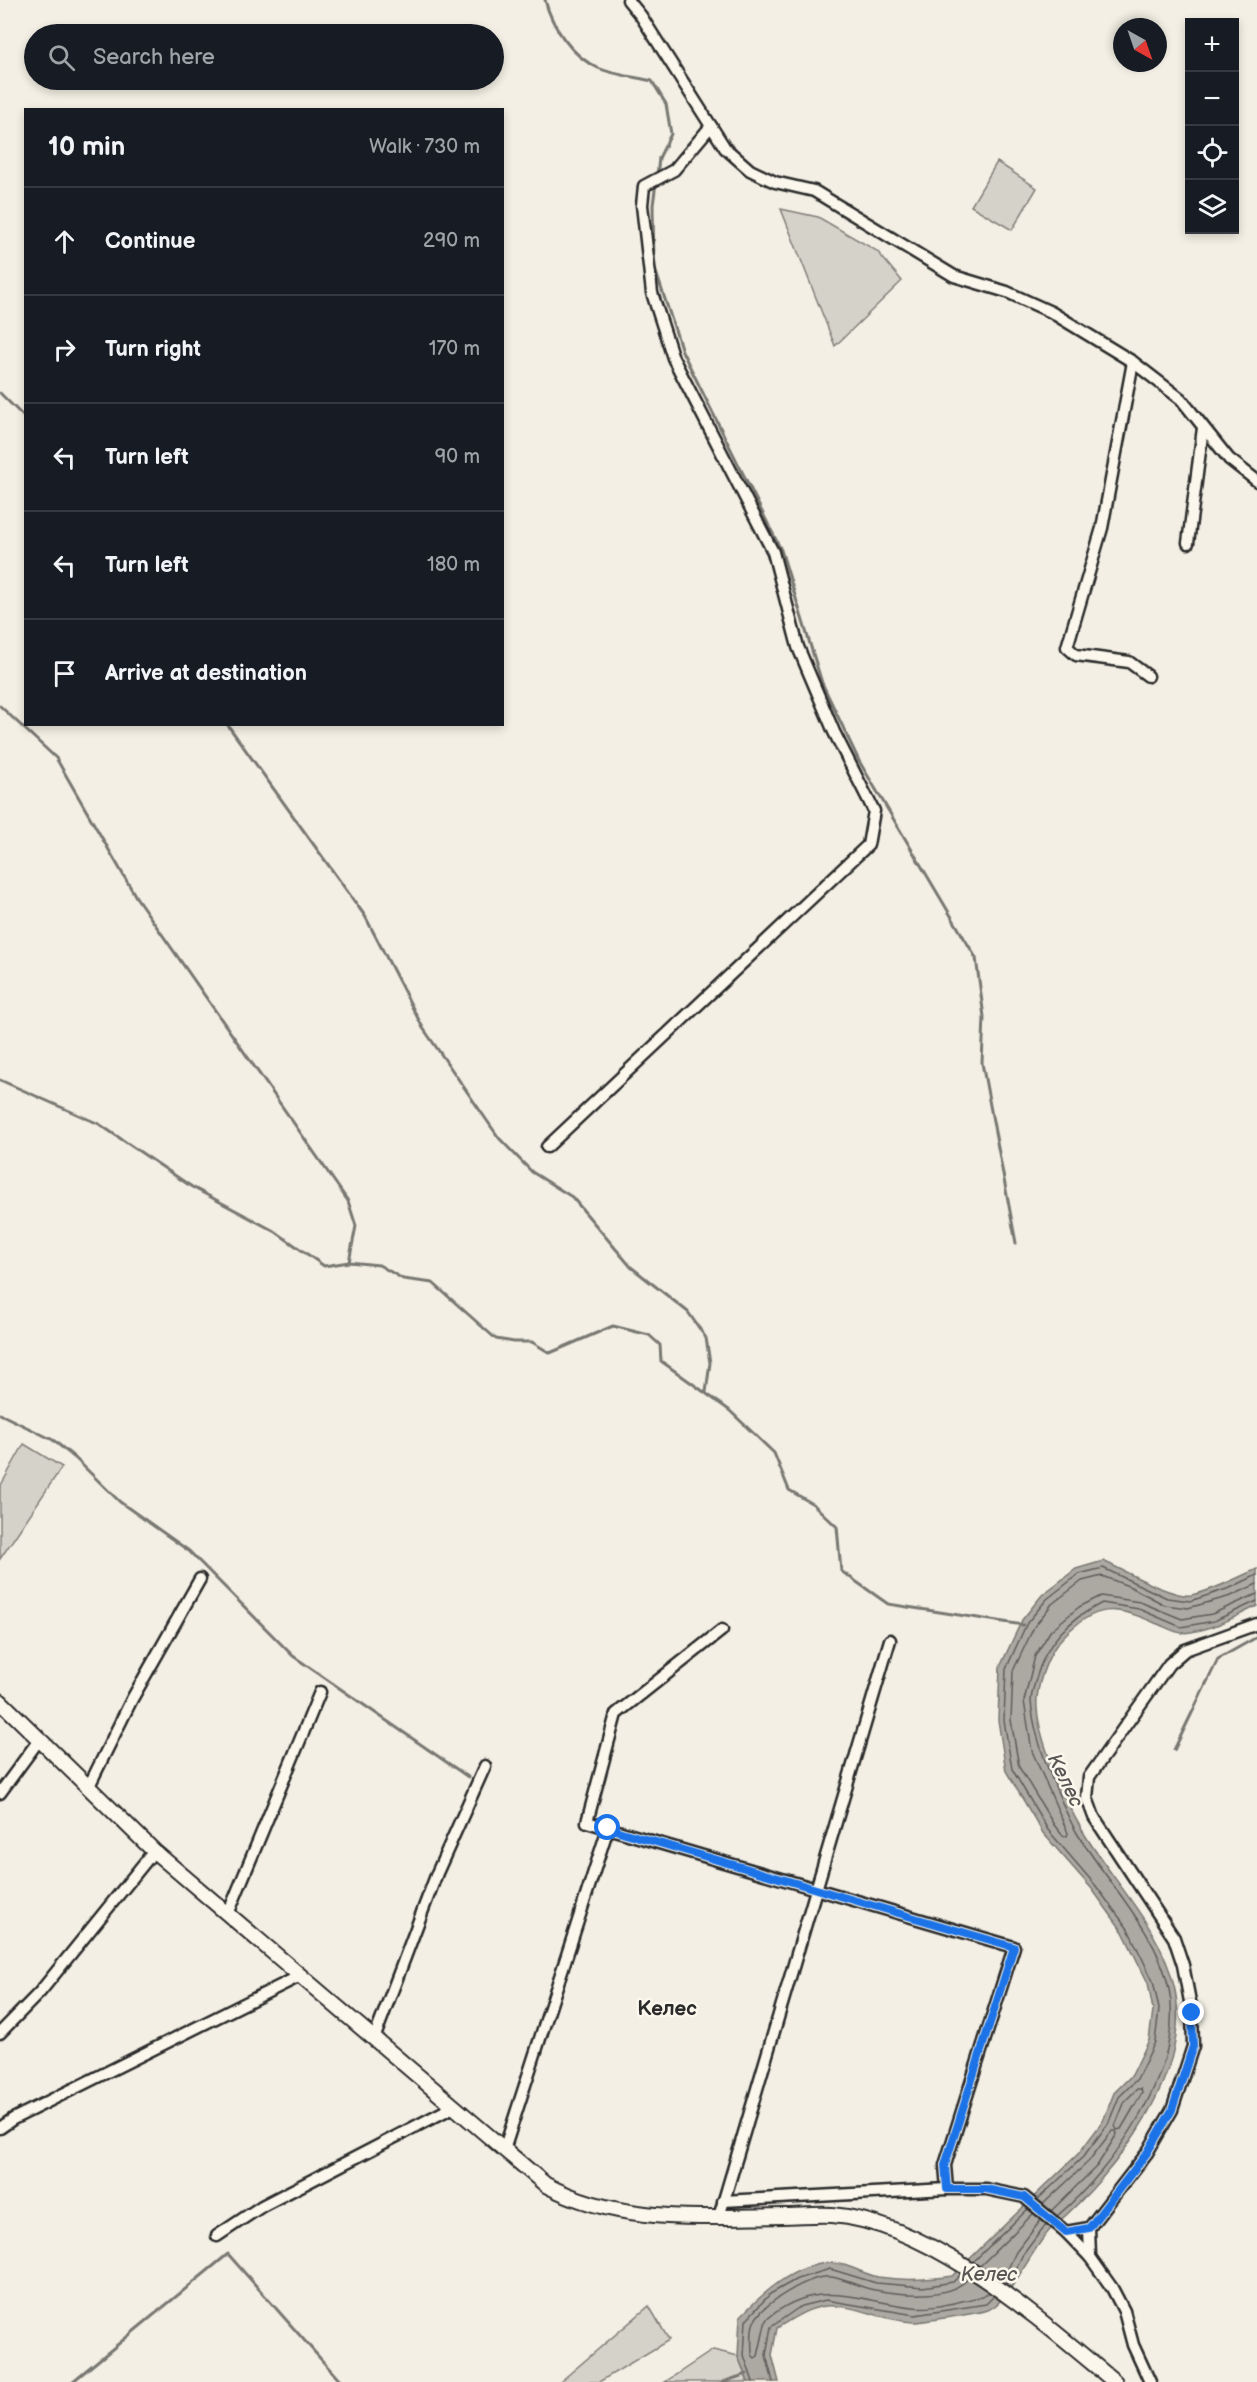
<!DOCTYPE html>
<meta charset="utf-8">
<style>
:root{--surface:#171b24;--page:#20242c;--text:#f1f3f6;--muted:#9ea1a6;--line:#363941}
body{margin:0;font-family:"Balsamiq Sans",sans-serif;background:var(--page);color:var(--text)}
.controls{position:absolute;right:18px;top:18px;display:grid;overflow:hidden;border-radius:0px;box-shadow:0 3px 9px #0003}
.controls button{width:54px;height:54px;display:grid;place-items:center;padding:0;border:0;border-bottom:2px solid var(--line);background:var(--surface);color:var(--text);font:30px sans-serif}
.compass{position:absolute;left:1113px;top:18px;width:54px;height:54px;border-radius:50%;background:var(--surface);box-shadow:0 3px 9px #0003;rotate:140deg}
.stop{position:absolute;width:18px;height:18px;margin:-14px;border:4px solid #1a73e8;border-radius:50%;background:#fff}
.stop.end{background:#1a73e8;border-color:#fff;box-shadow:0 2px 6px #0008}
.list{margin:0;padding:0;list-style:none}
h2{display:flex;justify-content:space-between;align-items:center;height:78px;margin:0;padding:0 24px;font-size:26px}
h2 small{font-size:20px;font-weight:400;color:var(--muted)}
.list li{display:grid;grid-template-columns:39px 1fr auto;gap:18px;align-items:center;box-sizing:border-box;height:108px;padding:0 24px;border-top:2px solid var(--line)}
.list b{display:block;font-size:22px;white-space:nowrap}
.list em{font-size:20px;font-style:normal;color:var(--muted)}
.icon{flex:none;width:33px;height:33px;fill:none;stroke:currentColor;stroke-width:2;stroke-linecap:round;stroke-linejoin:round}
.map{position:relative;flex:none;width:1257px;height:2382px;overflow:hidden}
.search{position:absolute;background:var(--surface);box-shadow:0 3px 9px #0003;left:24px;top:24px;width:480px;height:66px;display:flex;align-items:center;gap:15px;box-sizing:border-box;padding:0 21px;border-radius:33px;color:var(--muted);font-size:22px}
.panel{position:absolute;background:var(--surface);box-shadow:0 3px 9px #0003;left:24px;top:108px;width:480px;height:618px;border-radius:0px}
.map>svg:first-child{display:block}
</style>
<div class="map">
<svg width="1257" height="2382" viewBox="0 0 1257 2382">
<rect width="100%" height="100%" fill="#f3efe4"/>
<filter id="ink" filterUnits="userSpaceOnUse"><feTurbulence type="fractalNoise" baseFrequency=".0167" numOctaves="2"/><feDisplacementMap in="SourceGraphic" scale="12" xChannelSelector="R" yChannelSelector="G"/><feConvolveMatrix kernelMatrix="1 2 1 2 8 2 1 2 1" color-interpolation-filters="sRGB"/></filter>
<g filter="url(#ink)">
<g fill="#d5d2c9" stroke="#807e7a" stroke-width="1.5">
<path d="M997,162L1037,188L1012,230L971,206Z"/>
<path d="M781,209L818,217L877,251L902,281L835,346Z"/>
<path d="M24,1444L62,1467L0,1559V1487Z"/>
<path d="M649,2306L669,2340L599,2382H560Z"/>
<path d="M713,2350L738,2356L748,2382H665Z"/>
</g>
<path fill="#aca9a2" stroke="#787772" stroke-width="1.5" d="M1103,1561C1124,1570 1171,1598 1191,1595C1213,1591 1236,1578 1257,1569V1606C1233,1618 1210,1631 1183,1633C1174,1633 1164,1626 1155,1623C1115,1605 1095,1604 1063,1637C1049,1651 1039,1679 1037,1698C1034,1731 1065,1801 1082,1830C1112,1881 1160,1926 1174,1986C1195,2071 1115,2174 1055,2225C1032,2245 1011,2301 988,2310C981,2313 925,2321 916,2322C886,2322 856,2304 826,2306C807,2308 792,2319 777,2328L772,2355L779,2382H748L738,2356L740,2317C763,2293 793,2265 829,2263C845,2262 863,2274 878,2277C903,2281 927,2280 952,2276L1079,2153L1103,2121L1114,2093L1132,2075L1149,2040L1153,2010L1148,1983L1123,1932L1092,1889L1043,1833L1006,1771L998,1720L1000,1667L1022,1620L1042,1595L1076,1569Z"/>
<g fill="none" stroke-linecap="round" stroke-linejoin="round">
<g stroke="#5f5d5b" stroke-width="1.5">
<path d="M1257,1584L1231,1596L1188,1608L1165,1605L1131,1587L1102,1576L1082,1581L1052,1604L1034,1627L1013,1671L1011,1720L1019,1767L1054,1825L1063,1836H1067L1068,1833L1032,1751L1024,1701L1035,1656L1051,1630L1079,1607L1101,1596L1140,1602L1182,1619L1212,1614L1257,1594"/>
<path d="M1137,2089H1141L1142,2093L1121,2129L1117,2130L1115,2126L1125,2101Z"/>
<path d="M1038,2199L1083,2157L1108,2124L1119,2097L1137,2079L1155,2042L1159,2009L1153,1981L1128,1929L1096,1886L1048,1830L1012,1769L1004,1720L1006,1669L1027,1623L1047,1599L1079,1574L1103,1568L1167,1598L1190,1601L1230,1588L1257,1575"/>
<path d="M1043,2204L1088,2162L1112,2131H1116L1117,2134L1097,2166L1051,2211"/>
<path d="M1057,2216C1115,2167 1185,2068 1169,1989C1158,1933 1106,1881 1077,1833C1067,1817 1060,1797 1052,1779C1042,1754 1033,1728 1031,1701C1031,1694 1034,1686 1036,1679C1046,1642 1068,1620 1102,1603L1139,1609L1181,1627L1214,1621L1257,1601"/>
<path d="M973,2262L1028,2209"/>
<path d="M980,2266L1033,2214"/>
<path d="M968,2279C947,2300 903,2295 875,2290C861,2288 846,2279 831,2277C810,2275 763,2303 754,2322C750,2330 752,2346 752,2355L755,2358L758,2356L766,2320C816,2276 857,2301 913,2307C934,2310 961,2300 982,2297L988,2292"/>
<path d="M999,2280L1006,2273L1016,2252L1041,2220"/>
<path d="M1006,2284L1012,2277L1022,2256L1046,2224"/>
<path d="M753,2382L744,2355L746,2320L770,2294L797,2279L830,2269L876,2283L923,2287L953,2282L961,2274"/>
<path d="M773,2382L766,2355L771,2327L801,2306L826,2300L915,2315L986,2304L994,2296"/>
</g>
<g stroke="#787772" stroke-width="3">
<path d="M545,0C552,26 571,56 598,68C614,75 635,77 652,81L666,104L671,134L659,158L657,176"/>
<path d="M656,183L653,205L654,266L682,351L781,550L822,683L859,761L976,958L984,1017L982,1063L1016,1243"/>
<path d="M0,393L26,419"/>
<path d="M0,706L56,758L136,897L348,1201L356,1226L349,1262"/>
<path d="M227,724L365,916L423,1028L499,1138L532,1172L572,1197L631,1267L688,1312L706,1338L710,1363L706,1392"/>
<path d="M0,1080L99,1124L192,1187L276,1232L324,1266L349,1262L379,1265L403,1279L433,1283L496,1339L514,1342H532L550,1353L613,1326L649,1335L660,1345L661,1361L729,1410L774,1453L789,1490L813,1504L837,1527L841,1571L888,1604L1023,1625"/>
<path d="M0,1414L53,1440L75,1458L120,1502L189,1551L293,1656L468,1777"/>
<path d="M1174,1750L1218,1659L1257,1637"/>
<path d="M72,2382L228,2254L341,2382"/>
<path d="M723,2382L747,2374"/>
</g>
<defs>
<g id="minor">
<path d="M628,0L641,16L725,148L750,170L775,182L814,191L954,276L1007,292L1051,312L1133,362L1181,399L1229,459L1257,481"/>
<path d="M1133,362L1102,528L1067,647L1076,655L1129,662L1148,676"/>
<path d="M1188,543L1203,428"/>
<path d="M547,1147L868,845L874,811L834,732L798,647L773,552L673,358L652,293L642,205L644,186L674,170L711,126"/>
<path d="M722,1630L616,1714L587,1822L1014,1947L945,2165L947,2189"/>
<path d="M88,1788L132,1699L200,1579"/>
<path d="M0,1793L39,1740"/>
<path d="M228,1914L320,1692"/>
<path d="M0,2033L40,1992L154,1851"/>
<path d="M374,2039L437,1873L485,1766"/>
<path d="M0,2128L13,2119L300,1976"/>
<path d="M504,2150L608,1828"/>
<path d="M723,2201L947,2189H986L1024,2197L1066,2232L1090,2257L1112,2288L1124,2311L1133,2345L1150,2382"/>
<path d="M719,2217L890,1640"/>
<path d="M1089,2228L1090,2257"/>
<path d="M1066,2232L1089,2228L1147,2153L1172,2110L1193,2046L1192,2012L1183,1965L1174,1938L1094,1817L1087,1798L1089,1777L1169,1664L1185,1650L1257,1624"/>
<path d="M217,2236L262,2206L453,2107"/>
</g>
<path id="major" d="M0,1701L154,1851L546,2185C619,2224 701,2217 782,2216C798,2216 816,2214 832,2215C932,2223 1040,2320 1115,2382"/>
</defs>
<use href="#minor" stroke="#2b2b2b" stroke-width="15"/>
<use href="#major" stroke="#2b2b2b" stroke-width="18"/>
<use href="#minor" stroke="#fbf7ec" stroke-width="10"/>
<use href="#major" stroke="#fbf7ec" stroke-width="14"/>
</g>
</g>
<g fill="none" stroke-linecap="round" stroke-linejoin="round" filter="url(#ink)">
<path stroke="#1a73e8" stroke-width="8" d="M608,1828L1014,1947L945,2165L947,2189H986L1024,2197L1066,2232L1089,2228L1147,2153L1172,2110L1193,2046L1192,2013"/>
</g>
<g text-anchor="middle" stroke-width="5" stroke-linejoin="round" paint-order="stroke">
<g font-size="20" font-style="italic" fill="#585755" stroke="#fbf7ec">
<text transform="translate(1066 1780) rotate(64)" y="7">Келес</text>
<text x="989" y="2281">Келес</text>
</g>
<g font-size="21" font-weight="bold" fill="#2b2b2b" stroke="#fbf7ec">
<text x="667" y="2015">Келес</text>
</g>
</g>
</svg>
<div class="controls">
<button>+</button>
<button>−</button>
<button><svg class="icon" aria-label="locate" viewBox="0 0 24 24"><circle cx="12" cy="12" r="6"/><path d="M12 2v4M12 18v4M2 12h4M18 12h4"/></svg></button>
<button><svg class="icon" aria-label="layers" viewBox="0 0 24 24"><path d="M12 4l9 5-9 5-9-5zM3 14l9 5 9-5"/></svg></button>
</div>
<svg class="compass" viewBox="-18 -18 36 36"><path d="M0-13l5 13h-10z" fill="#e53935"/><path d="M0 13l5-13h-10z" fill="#9ea1a6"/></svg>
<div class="stop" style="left:608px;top:1828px"></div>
<div class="stop end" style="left:1192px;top:2013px"></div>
<div class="search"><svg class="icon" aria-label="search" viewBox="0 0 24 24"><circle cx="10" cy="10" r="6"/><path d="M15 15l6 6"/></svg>Search here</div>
<section class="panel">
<h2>10 min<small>Walk · 730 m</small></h2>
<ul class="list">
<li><svg class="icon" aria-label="ahead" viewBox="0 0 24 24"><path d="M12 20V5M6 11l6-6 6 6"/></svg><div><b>Continue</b></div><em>290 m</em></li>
<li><svg class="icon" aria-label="right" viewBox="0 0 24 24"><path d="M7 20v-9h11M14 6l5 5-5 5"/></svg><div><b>Turn right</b></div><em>170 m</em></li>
<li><svg class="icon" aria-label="left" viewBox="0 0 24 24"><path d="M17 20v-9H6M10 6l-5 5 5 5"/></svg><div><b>Turn left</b></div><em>90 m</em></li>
<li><svg class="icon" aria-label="left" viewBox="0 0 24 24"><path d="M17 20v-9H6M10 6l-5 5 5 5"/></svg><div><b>Turn left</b></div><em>180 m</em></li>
<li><svg class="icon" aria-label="arrive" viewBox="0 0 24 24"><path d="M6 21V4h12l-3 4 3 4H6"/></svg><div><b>Arrive at destination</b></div></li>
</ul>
</section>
</div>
